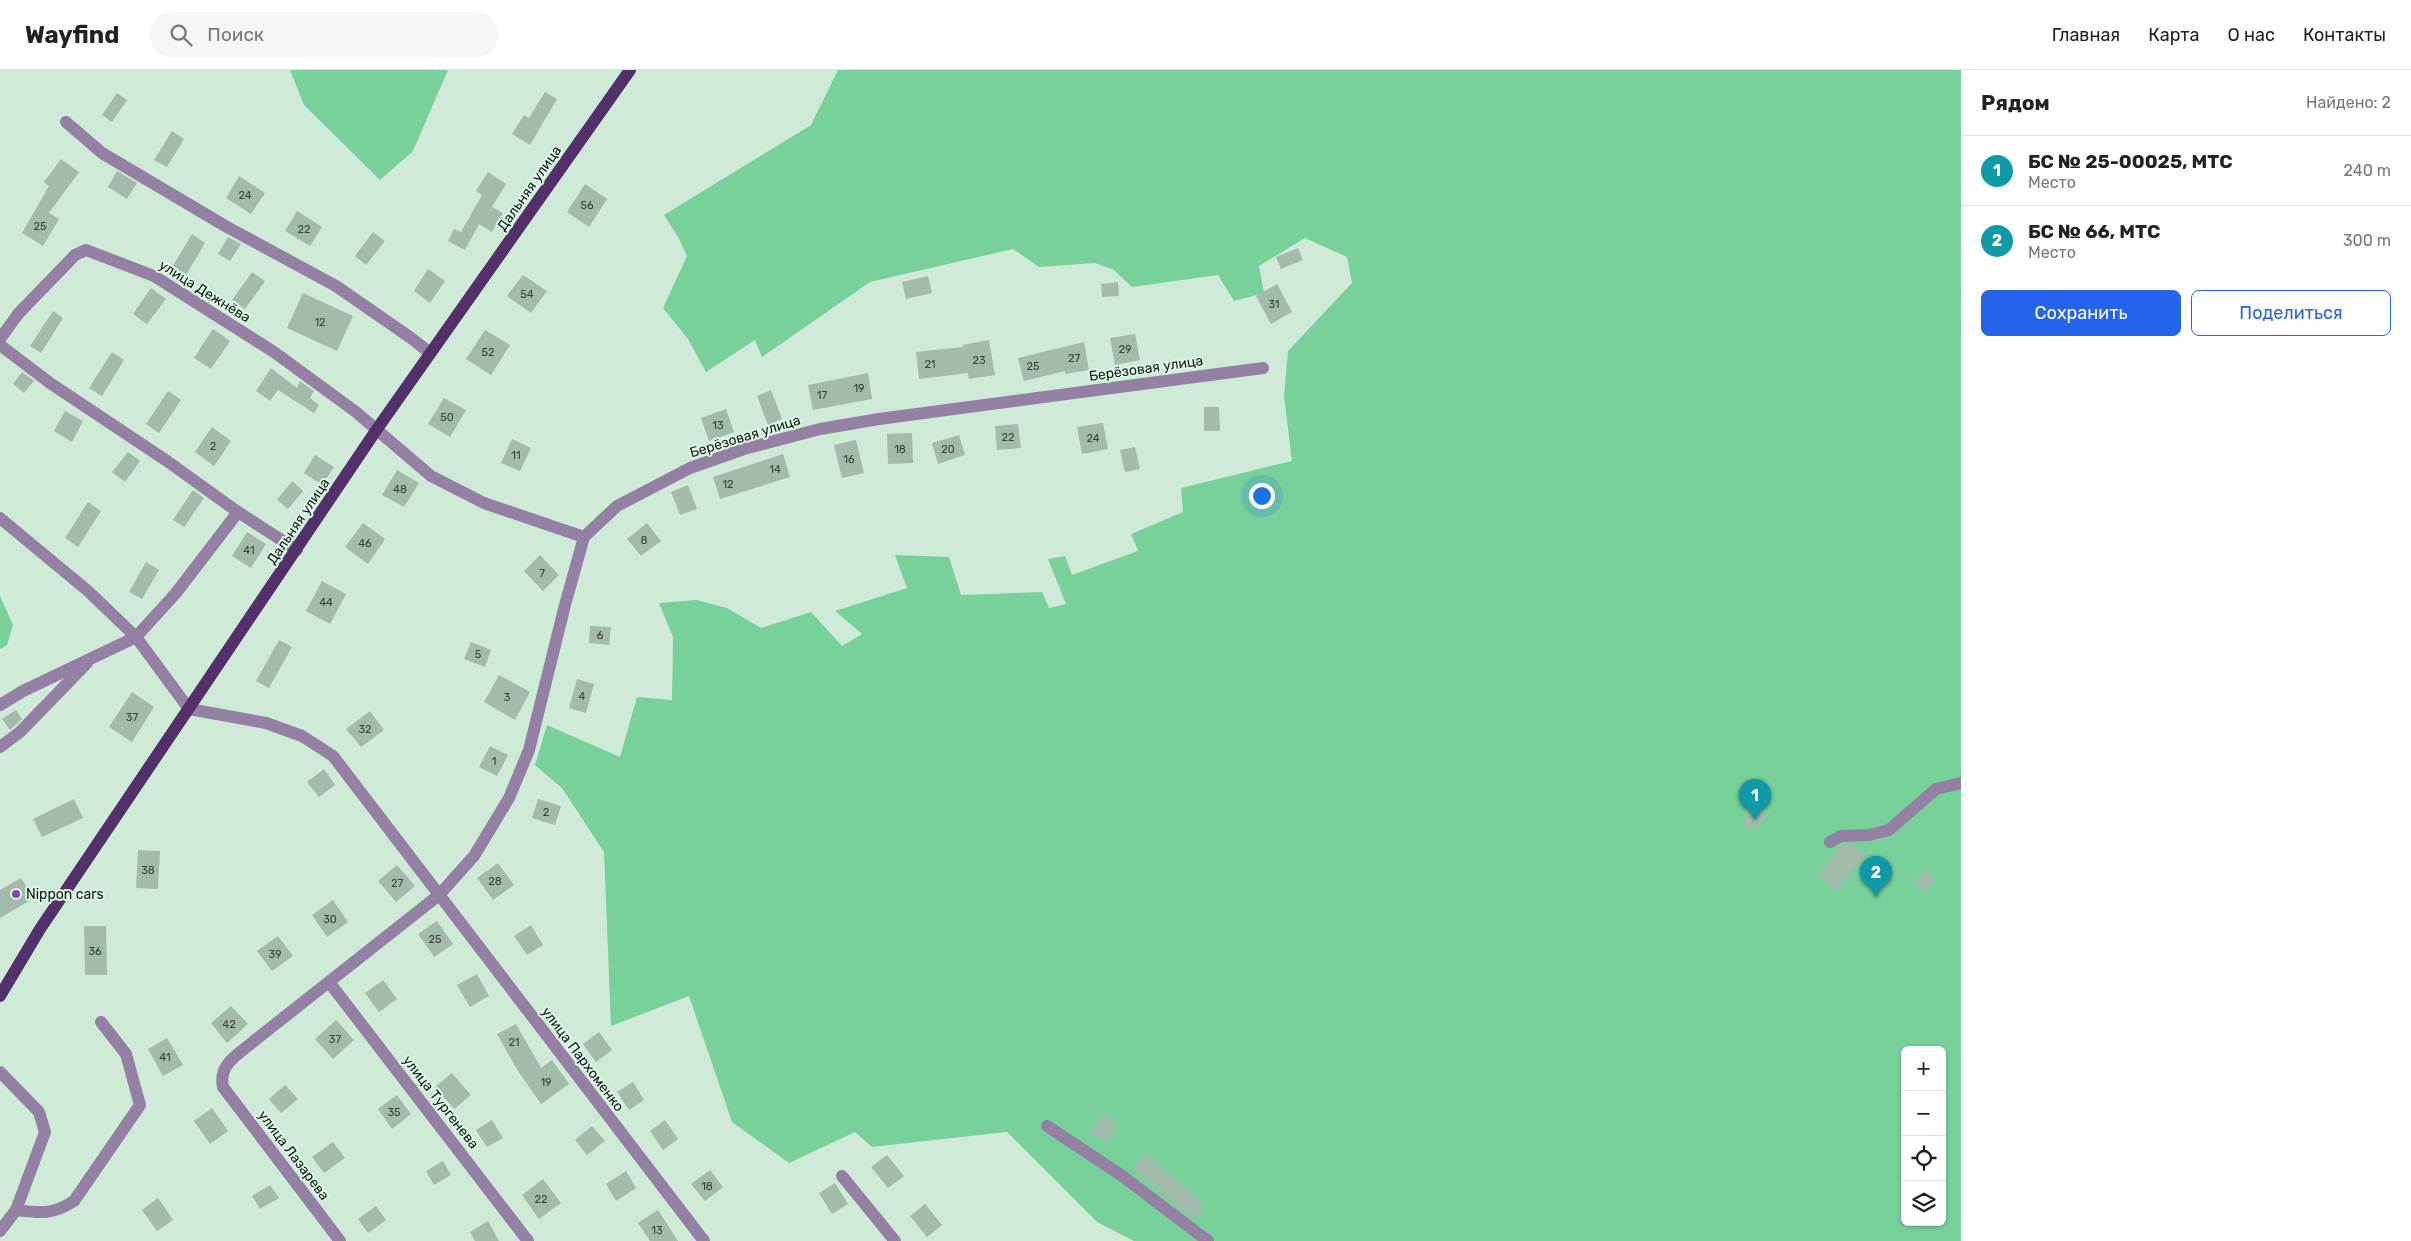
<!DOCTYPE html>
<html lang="ru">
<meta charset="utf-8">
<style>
:root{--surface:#fff;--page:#f6f6f6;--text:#222;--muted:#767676;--line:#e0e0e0;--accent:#2563eb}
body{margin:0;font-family:Rubik,sans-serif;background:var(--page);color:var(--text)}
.controls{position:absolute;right:15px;bottom:15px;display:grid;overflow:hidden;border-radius:8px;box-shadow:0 1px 4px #0004}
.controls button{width:45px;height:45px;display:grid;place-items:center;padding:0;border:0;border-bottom:1px solid var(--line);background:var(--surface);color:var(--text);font:25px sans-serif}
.you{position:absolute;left:1261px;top:425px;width:18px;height:18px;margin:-12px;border:4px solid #fff;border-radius:50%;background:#1a73e8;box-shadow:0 0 0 8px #1a73e833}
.badge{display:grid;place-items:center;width:32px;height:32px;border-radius:50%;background:var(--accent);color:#fff;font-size:16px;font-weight:700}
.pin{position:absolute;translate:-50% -41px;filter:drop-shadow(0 1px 2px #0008)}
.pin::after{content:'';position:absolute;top:26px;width:18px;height:15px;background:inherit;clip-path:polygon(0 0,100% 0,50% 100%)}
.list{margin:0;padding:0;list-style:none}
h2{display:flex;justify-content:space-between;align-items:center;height:65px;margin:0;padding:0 20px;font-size:21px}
h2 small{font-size:16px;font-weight:400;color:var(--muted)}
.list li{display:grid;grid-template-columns:32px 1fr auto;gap:15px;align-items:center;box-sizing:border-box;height:70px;padding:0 20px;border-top:1px solid var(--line)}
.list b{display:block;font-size:19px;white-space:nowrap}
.list p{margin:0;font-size:16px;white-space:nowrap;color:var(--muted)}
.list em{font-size:16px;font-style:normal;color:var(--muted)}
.actions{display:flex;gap:10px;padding:15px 20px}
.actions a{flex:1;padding:11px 0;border:1px solid var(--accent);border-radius:8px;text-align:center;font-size:18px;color:var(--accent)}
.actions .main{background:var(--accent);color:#fff}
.icon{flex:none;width:28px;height:28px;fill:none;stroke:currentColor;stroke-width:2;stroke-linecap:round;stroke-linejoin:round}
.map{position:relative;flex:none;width:1961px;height:1171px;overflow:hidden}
header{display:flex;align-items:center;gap:30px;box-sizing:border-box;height:70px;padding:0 25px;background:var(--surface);border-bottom:1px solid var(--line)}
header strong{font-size:24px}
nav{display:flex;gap:28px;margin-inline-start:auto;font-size:18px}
.search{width:350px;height:45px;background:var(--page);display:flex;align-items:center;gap:12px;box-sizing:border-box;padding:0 18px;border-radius:28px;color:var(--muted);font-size:19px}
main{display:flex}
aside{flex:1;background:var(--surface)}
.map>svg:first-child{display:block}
</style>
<header>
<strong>Wayfind</strong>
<div class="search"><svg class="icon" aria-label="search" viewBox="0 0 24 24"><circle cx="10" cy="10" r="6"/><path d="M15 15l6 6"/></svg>Поиск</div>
<nav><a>Главная</a><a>Карта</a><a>О нас</a><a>Контакты</a></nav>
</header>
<main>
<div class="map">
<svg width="1961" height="1171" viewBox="0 0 1961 1171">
<rect width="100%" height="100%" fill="#d0ead8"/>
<g fill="#78d09b" fill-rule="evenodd">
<path d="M290,0H448L413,81L380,110L304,35Z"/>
<path d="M838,0H1961V1171H1134L1097,1152L1007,1062L872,1077L855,1062L789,1093L732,1052L689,926L611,956L604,782L562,718L535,695L547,655L620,687L637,627L672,630L673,567L659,533L696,530L727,538L761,558L811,542L842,576L862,564L835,541L907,518L895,485L949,487L961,525L1042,522L1049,538L1066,534L1048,489L1065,486L1072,505L1138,481L1131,464L1183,442L1181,418L1292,391L1284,326L1288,281L1352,213L1347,187L1305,168L1259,196L1264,223L1234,231L1218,205L1132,217L1114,200L1095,193L1039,197L1013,179L870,212L762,287L755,270L706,302L688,269L663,238L687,186L678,167L664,145L811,55ZM1905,980H1942V1152H1905Z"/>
<path d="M0,526L13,555L7,575L0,579Z"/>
</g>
<g fill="#a2bbaa">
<path d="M545,22L557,29L530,75L512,64L524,45L529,48Z"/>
<path d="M117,23L127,30L112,52L102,45Z"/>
<path d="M172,61L184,69L167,97L154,90Z"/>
<path d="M61,89L79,102L49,143L59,149L43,176L22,163L49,116L44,112Z"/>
<path d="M117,101L137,113L127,129L108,117Z"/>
<path d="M488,102L506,114L492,137L503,143L492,162L479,154L465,180L448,171L454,159L461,162L482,125L476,121Z"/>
<path d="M239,106L265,123L251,144L226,128Z"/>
<path d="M585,114L607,129L589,157L567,142Z"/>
<path d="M297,141L322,157L310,176L285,161Z"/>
<path d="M373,162L385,171L366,195L355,186Z"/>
<path d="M192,164L205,173L185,207L171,199Z"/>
<path d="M228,167L241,174L230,191L218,184Z"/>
<path d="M1298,178L1303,190L1281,199L1276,187Z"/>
<path d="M428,199L445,211L430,233L414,221Z"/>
<path d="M252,202L265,211L245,239L232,230Z"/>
<path d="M523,205L547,221L531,243L507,226Z"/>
<path d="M928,206L932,223L906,229L902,212Z"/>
<path d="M1118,212L1119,226L1102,227L1101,214Z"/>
<path d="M1277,214L1292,242L1271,254L1256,226Z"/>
<path d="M151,218L166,229L147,254L133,244Z"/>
<path d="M303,223L353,246L337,281L287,258Z"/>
<path d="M53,241L63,248L41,283L30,276Z"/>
<path d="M213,259L230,271L211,299L194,288Z"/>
<path d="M485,260L510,275L491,305L466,289Z"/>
<path d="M1135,264L1140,290L1115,295L1110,268Z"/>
<path d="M989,270L995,305L969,309L968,303L919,309L916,282L963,277V275Z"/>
<path d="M1084,272L1089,300L1065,304V301L1024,311L1018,288Z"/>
<path d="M112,282L124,290L102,326L89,318Z"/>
<path d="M271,298L297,318L300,311L314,321L310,328L319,335L314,343L278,320L270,331L256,321Z"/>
<path d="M22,302L34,311L24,323L13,314Z"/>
<path d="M868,303L872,329L813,340L808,315Z"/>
<path d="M771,320L782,349L768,355L757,326Z"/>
<path d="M168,321L181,330L159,363L146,354Z"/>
<path d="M444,328L466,340L450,367L428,354Z"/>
<path d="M1204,337H1219L1220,361H1204Z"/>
<path d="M726,339L734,362L709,371L701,348Z"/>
<path d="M65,341L83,351L72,372L54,361Z"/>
<path d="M1103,353L1108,379L1082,384L1077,357Z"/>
<path d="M1018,354L1021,378L997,380L995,356Z"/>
<path d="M212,357L231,371L214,396L195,382Z"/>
<path d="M912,363L913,393L888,394L887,364Z"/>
<path d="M959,365L965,385L938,394L932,373Z"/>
<path d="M512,369L531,378L520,401L501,393Z"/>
<path d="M856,370L864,403L842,408L834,375Z"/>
<path d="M1135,377L1140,399L1125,402L1120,380Z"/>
<path d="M128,382L140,391L125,412L112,402Z"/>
<path d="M783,384L790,407L720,429L713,407Z"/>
<path d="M315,385L334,397L322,415L304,403Z"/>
<path d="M397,400L419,413L404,437L382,425Z"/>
<path d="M292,411L303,421L288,439L277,430Z"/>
<path d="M688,415L697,439L680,445L671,422Z"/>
<path d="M193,420L204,428L184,457L173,450Z"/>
<path d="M88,432L101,441L78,477L65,468Z"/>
<path d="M363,453L385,469L368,494L345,477Z"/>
<path d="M647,453L661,471L641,486L627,469Z"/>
<path d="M247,462L266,474L251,498L232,486Z"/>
<path d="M540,485L559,505L543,521L524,501Z"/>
<path d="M146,492L159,500L142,529L129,522Z"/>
<path d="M322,511L346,524L330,554L306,541Z"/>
<path d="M590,556L611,557L609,575L589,573Z"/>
<path d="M279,570L292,577L269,618L256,611Z"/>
<path d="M471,572L491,580L485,597L464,589Z"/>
<path d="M499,605L530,622L515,650L484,632Z"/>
<path d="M577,609L594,614L586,643L569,638Z"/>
<path d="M132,622L154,637L132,672L109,657Z"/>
<path d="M16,640L22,649L10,660L2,649Z"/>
<path d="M370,641L384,660L361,677L346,659Z"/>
<path d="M490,676L508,685L497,706L479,697Z"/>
<path d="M324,699L335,715L319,727L307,712Z"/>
<path d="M74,729L83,748L42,767L33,749Z"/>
<path d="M538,729L561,736L555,755L532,748Z"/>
<path d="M1756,737L1767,747L1753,762L1742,753Z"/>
<path d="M1843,774H1852L1866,785L1836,821L1817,806Z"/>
<path d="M138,780L160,781L158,819L136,818Z"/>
<path d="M498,793L514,815L493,830L477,808Z"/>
<path d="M397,795L415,816L396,832L378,811Z"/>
<path d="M1926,800L1936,811L1924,822L1914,811Z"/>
<path d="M21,808L34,828L0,848V820Z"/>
<path d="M333,830L348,852L327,867L312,845Z"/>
<path d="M437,851L453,874L434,887L418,864Z"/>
<path d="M531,855L543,875L527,885L514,866Z"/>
<path d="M84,856H106L107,905H85Z"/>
<path d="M278,866L293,886L272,901L257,881Z"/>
<path d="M477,904L489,926L470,937L457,915Z"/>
<path d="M383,910L397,929L379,942L365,923Z"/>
<path d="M231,936L248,954L227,973L211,953Z"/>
<path d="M336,950L354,970L333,989L315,969Z"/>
<path d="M516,954L541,998L552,990L569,1014L541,1034L518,1001L497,964Z"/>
<path d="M599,962L612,980L596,992L583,974Z"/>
<path d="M167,968L183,995L163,1006L148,979Z"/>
<path d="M452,1003L471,1025L454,1039L435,1017Z"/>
<path d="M633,1012L644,1030L629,1040L617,1022Z"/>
<path d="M285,1015L298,1029L281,1043L269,1029Z"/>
<path d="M397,1025L411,1044L392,1059L378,1039Z"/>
<path d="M212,1038L228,1061L210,1074L194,1051Z"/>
<path d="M1103,1044L1118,1055L1106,1073L1090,1062Z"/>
<path d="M492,1050L503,1068L487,1077L476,1060Z"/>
<path d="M665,1050L678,1069L663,1080L650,1061Z"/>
<path d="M592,1056L605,1071L587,1085L575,1070Z"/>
<path d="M333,1072L345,1088L324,1103L312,1087Z"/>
<path d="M1146,1084L1205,1135L1193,1149L1133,1099Z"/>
<path d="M887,1085L904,1106L888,1118L871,1097Z"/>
<path d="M443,1091L451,1105L434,1115L426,1101Z"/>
<path d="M710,1100L723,1117L705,1131L691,1114Z"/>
<path d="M626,1101L636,1118L616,1131L606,1114Z"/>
<path d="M543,1109L561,1133L539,1149L522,1125Z"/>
<path d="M835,1113L848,1134L832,1144L819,1123Z"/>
<path d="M270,1115L279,1128L260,1139L252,1126Z"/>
<path d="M158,1128L173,1150L157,1161L142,1140Z"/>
<path d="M925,1134L942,1155L927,1167L910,1146Z"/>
<path d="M376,1136L386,1150L368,1163L358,1149Z"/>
<path d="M658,1140L678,1171H650L638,1153Z"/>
<path d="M488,1151L499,1171H475L470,1162Z"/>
</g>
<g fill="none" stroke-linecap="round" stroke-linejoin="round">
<g stroke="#9480a2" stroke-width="12">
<path d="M66,52L102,83L227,157L336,216L411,268L430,283"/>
<path d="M0,269L18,244L75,185L86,180L154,206L274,282L356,342L431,406L484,433L584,467"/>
<path d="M0,275L50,313L167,391L238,442L297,480"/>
<path d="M0,448L88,521L136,567L176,523L238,442"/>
<path d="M0,635L23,621L136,567L189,639L266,653L302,666L333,686L704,1171"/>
<path d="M0,677L20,662L87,593"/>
<path d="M1830,772L1841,766L1869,765L1889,760L1936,719L1961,713"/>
<path d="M329,912L528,1171"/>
<path d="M0,1002L39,1042L45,1062L16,1140L0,1161"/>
<path d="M1047,1056L1121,1105L1208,1171"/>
<path d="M842,1106L895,1171"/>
<path d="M16,1140C41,1143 52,1145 74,1131L140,1035L126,984L101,952"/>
<path d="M340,1171L223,1017C218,994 238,985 254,971L439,825L474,786L509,728L529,680L565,535L584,467L617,436L690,398L744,379L820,359L879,349L1263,298"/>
</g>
<path stroke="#533069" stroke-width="12" d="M0,926L40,859L377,359L630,0"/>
</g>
<circle fill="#8c43b6" stroke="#ddf8e6" stroke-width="2" cx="16" cy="824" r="5"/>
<g text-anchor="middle" stroke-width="4" stroke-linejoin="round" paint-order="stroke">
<g font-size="11" fill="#344238">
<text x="245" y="129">24</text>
<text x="587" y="139">56</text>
<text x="40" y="160">25</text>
<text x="304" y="163">22</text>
<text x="527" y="228">54</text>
<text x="1274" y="238">31</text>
<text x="320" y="256">12</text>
<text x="1125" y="283">29</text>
<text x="488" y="286">52</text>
<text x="1074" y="292">27</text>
<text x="979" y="294">23</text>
<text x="930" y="298">21</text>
<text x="1033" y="300">25</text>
<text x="859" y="322">19</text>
<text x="822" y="329">17</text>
<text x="447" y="351">50</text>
<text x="718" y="359">13</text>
<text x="1008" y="371">22</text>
<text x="1093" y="372">24</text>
<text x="213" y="380">2</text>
<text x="900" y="383">18</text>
<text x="948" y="383">20</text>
<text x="516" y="389">11</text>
<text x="849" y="393">16</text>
<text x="775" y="403">14</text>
<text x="728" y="418">12</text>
<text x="400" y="423">48</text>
<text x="644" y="474">8</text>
<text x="365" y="477">46</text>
<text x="249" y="484">41</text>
<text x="542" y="507">7</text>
<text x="326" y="536">44</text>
<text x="600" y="569">6</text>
<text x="478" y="588">5</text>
<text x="582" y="630">4</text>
<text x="507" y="631">3</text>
<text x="132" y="651">37</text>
<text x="365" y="663">32</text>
<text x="494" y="695">1</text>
<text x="546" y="746">2</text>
<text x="148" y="804">38</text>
<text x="495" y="815">28</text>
<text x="397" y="817">27</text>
<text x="330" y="853">30</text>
<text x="435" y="873">25</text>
<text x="95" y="885">36</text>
<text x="275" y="888">39</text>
<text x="229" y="958">42</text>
<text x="335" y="973">37</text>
<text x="514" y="976">21</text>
<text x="165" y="991">41</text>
<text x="546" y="1016">19</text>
<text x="394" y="1046">35</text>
<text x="707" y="1120">18</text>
<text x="541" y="1133">22</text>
<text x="657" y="1164">13</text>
</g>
<g font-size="14" fill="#0f1912" stroke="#ddf8e6">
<text transform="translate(529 118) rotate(-55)" y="5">Дальняя улица</text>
<text transform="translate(205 221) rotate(32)" y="5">улица Дежнёва</text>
<text transform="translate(1146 298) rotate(-8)" y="5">Берёзовая улица</text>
<text transform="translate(745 366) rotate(-17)" y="5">Берёзовая улица</text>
<text transform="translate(298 451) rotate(-56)" y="5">Дальняя улица</text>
<text transform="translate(583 989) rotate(53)" y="5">улица Пархоменко</text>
<text transform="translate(441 1032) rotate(52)" y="5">улица Тургенева</text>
<text transform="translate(294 1085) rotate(53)" y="5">улица Лазарева</text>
</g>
<g font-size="14" fill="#0f1912" stroke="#ddf8e6" text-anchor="start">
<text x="26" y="829">Nippon cars</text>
</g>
</g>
</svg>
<div class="controls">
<button>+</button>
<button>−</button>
<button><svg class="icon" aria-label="locate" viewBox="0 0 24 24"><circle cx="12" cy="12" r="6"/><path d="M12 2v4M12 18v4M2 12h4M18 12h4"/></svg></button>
<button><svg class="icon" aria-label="layers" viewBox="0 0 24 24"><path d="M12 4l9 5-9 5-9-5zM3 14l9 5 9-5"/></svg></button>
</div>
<div class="you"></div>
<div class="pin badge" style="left:1755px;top:750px;background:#0f9aa8">1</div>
<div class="pin badge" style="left:1876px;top:827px;background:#0f9aa8">2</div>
</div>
<aside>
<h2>Рядом<small>Найдено: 2</small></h2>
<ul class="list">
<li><span class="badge" style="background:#0f9aa8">1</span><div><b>БС № 25-00025, МТС</b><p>Место</p></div><em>240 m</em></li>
<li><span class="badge" style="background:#0f9aa8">2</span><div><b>БС № 66, МТС</b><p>Место</p></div><em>300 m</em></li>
</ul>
<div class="actions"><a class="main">Сохранить</a><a>Поделиться</a></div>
</aside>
</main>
